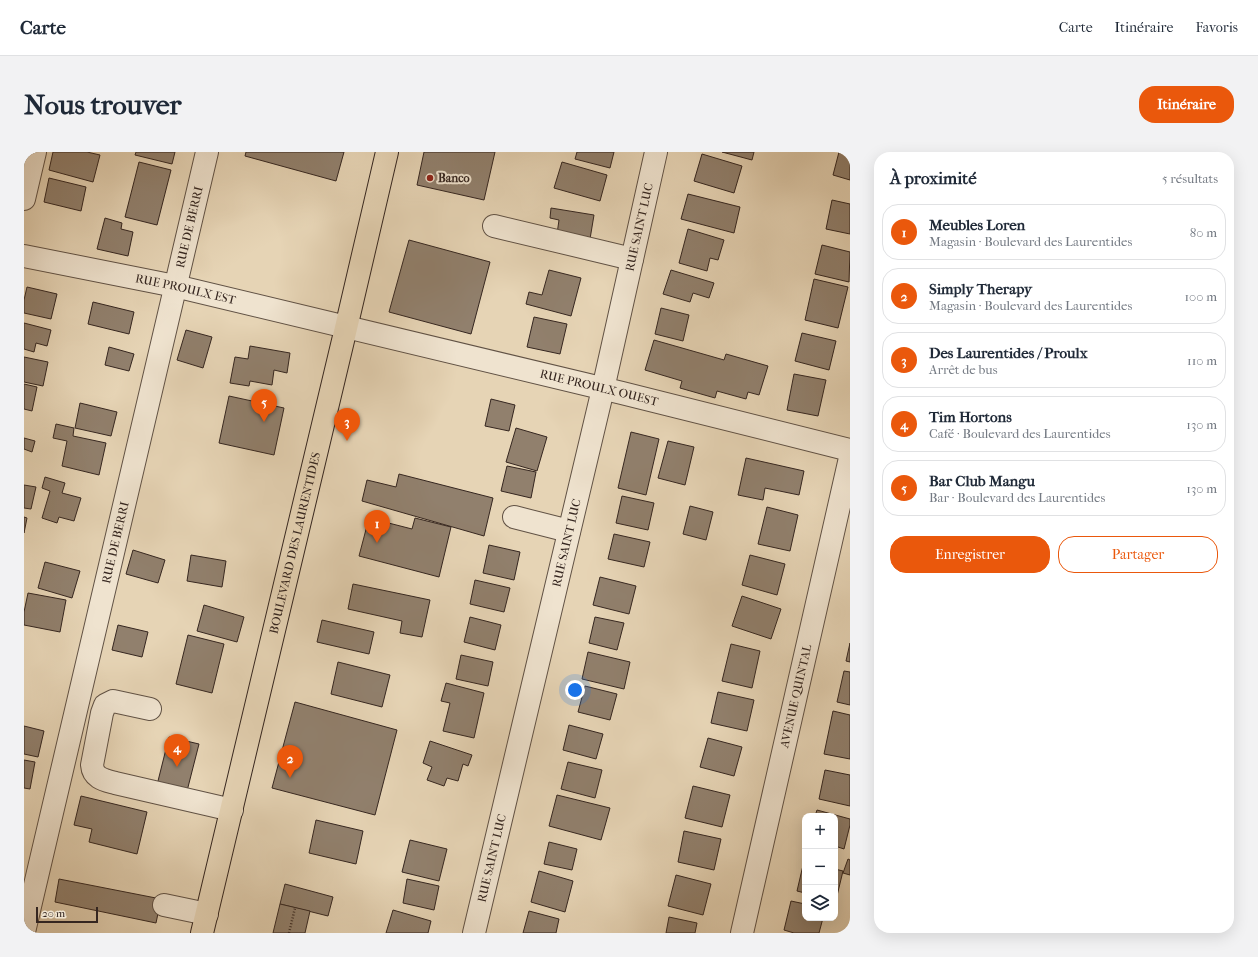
<!DOCTYPE html>
<html lang="fr">
<meta charset="utf-8">
<style>
:root{--surface:#fff;--page:#f2f2f3;--text:#1f2937;--muted:#747a83;--line:#e0e1e3;--accent:#ea580c}
body{margin:0;font-family:"IM FELL French Canon",serif;background:var(--page);color:var(--text)}
.controls{position:absolute;right:12px;bottom:12px;display:grid;overflow:hidden;border-radius:8px;box-shadow:0 4px 16px #0002}
.controls button{width:36px;height:36px;display:grid;place-items:center;padding:0;border:0;border-bottom:1px solid var(--line);background:var(--surface);color:var(--text);font:20px sans-serif}
.scale{position:absolute;left:12px;bottom:10px;width:62px;box-sizing:border-box;padding-left:4px;border:2px solid #352620;border-top:0;font-size:11px;line-height:14px;white-space:nowrap;color:#352620;-webkit-text-stroke:3px #efe3cf;paint-order:stroke}
.you{position:absolute;left:551px;top:538px;width:14px;height:14px;margin:-10px;border:3px solid #fff;border-radius:50%;background:#1a73e8;box-shadow:0 0 0 6px #1a73e833}
.badge{display:grid;place-items:center;width:26px;height:26px;border-radius:50%;background:var(--accent);color:#fff;font-size:13px;font-weight:700}
.pin{position:absolute;translate:-50% -33px;filter:drop-shadow(0 1px 2px #0008)}
.pin::after{content:'';position:absolute;top:21px;width:14px;height:12px;background:inherit;clip-path:polygon(0 0,100% 0,50% 100%)}
.list{margin:0;padding:0;list-style:none}
h2{display:flex;justify-content:space-between;align-items:center;height:52px;margin:0;padding:0 16px;font-size:17px}
h2 small{font-size:13px;font-weight:400;color:var(--muted)}
.list li{display:grid;grid-template-columns:26px 1fr auto;gap:12px;align-items:center;box-sizing:border-box;height:56px;margin:0 8px 8px;padding:0 8px;border:1px solid var(--line);border-radius:16px}
.list b{display:block;font-size:15px;white-space:nowrap}
.list p{margin:0;font-size:13px;white-space:nowrap;color:var(--muted)}
.list em{font-size:13px;font-style:normal;color:var(--muted)}
.actions{display:flex;gap:8px;padding:12px 16px}
.actions a{flex:1;padding:9px 0;border:1px solid var(--accent);border-radius:16px;text-align:center;font-size:14px;color:var(--accent)}
.actions .main{background:var(--accent);color:#fff}
.icon{flex:none;width:22px;height:22px;fill:none;stroke:currentColor;stroke-width:2;stroke-linecap:round;stroke-linejoin:round}
.map{position:relative;flex:none;width:826px;height:781px;overflow:hidden;border-radius:16px}
header{display:flex;align-items:center;gap:24px;box-sizing:border-box;height:56px;padding:0 20px;background:var(--surface);border-bottom:1px solid var(--line)}
header strong{font-size:19px}
nav{display:flex;gap:22px;margin-inline-start:auto;font-size:14px}
.intro{display:flex;align-items:center;justify-content:space-between;box-sizing:border-box;height:96px;padding:0 24px}
h1{margin:0;font-size:28px}
.button{padding:10px 18px;border-radius:16px;background:var(--accent);color:#fff;font-size:14px;font-weight:700}
main{display:flex;gap:24px;padding:0 24px}
aside{flex:1;background:var(--surface);border-radius:16px;box-shadow:0 4px 16px #0002}
.map>svg:first-child{display:block}
</style>
<header>
<strong>Carte</strong>
<nav><a>Carte</a><a>Itinéraire</a><a>Favoris</a></nav>
</header>
<div class="intro"><h1>Nous trouver</h1><a class="button">Itinéraire</a></div>
<main>
<div class="map">
<svg width="826" height="781" viewBox="0 0 826 781">
<rect width="100%" height="100%" fill="#e6d4b5"/>
<filter id="stains"><feTurbulence type="fractalNoise" baseFrequency=".005" numOctaves="4"/><feColorMatrix values="0 0 0 0 .2 0 0 0 0 .09 0 0 0 0 .02 0 0 0 .5 -.17"/></filter>
<radialGradient id="worn" r=".72"><stop offset=".6" stop-color="#630" stop-opacity="0"/><stop offset="1" stop-color="#630" stop-opacity=".3"/></radialGradient>
<g fill="#91806d" stroke="#352620">
<path d="M29,0H63L76,3L69,30L25,18Z"/>
<path d="M112,0H151L148,12L111,3Z"/>
<path d="M222,0H320L312,29L221,4Z"/>
<path d="M400,0H471L460,48L393,33Z"/>
<path d="M553,0H590L586,16L551,7Z"/>
<path d="M698,0H730L728,8Z"/>
<path d="M815,0H826V28L809,23Z"/>
<path d="M678,2L718,14L710,41L670,29Z"/>
<path d="M115,10L147,18L133,73L101,65Z"/>
<path d="M538,10L583,23L576,49L530,36Z"/>
<path d="M25,26L62,35L57,59L20,50Z"/>
<path d="M664,42L716,55L710,81L657,67Z"/>
<path d="M808,48L826,52V82L802,77Z"/>
<path d="M527,56L570,63L566,87L533,82L535,68L526,66Z"/>
<path d="M81,66L98,71L97,77L109,80L104,104L73,97Z"/>
<path d="M664,77L700,88L694,108L686,106L683,119L655,111Z"/>
<path d="M385,88L466,110L447,182L365,160Z"/>
<path d="M798,93L826,100L825,130L791,122Z"/>
<path d="M525,118L557,126L547,164L502,152L505,140L518,143Z"/>
<path d="M647,118L690,131L685,146L669,141L666,150L639,142Z"/>
<path d="M790,127L824,135L814,176L781,168Z"/>
<path d="M3,135L33,142L27,167L0,161V148Z"/>
<path d="M69,150L110,160L105,182L64,172Z"/>
<path d="M637,156L665,163L659,189L631,182Z"/>
<path d="M510,165L543,172L536,202L503,195Z"/>
<path d="M0,171L27,178L23,194L12,191L10,200L0,197Z"/>
<path d="M162,178L188,185L179,216L153,208Z"/>
<path d="M778,181L812,189L805,218L771,209Z"/>
<path d="M630,188L700,208L702,202L744,214L735,243L724,240L722,247L693,239L691,246L656,236L658,229L621,218Z"/>
<path d="M226,194L266,201L263,221L250,218L248,233L226,229L225,234L206,231L211,205L224,207Z"/>
<path d="M85,195L110,202L105,219L81,213Z"/>
<path d="M0,205L24,210L19,234L0,230Z"/>
<path d="M770,222L802,228L794,264L763,258Z"/>
<path d="M0,232L13,235L8,259L0,257Z"/>
<path d="M205,244L260,256L250,303L195,291Z"/>
<path d="M467,247L491,253L485,279L461,274Z"/>
<path d="M56,251L93,260L87,284L51,276Z"/>
<path d="M32,272L50,276L49,284L82,291L75,323L38,314L43,289L29,286Z"/>
<path d="M492,276L523,285L513,319L482,310Z"/>
<path d="M607,280L635,287L622,343L594,336Z"/>
<path d="M0,286L11,289L8,300L0,297Z"/>
<path d="M644,289L670,295L661,333L634,326Z"/>
<path d="M722,306L780,319L775,343L741,336L739,348L714,343Z"/>
<path d="M483,314L512,320L507,346L477,339Z"/>
<path d="M375,322L469,346L460,384L338,349L343,328L372,335Z"/>
<path d="M21,325L41,331L38,341L57,346L50,369L35,365L33,371L18,366L26,339L18,336Z"/>
<path d="M0,333L12,335L7,357L0,356Z"/>
<path d="M598,344L630,351L624,378L592,371Z"/>
<path d="M666,354L689,360L682,388L659,382Z"/>
<path d="M743,355L774,363L766,399L734,392Z"/>
<path d="M0,365L3,366L0,381Z"/>
<path d="M345,366L388,377L391,366L427,375L415,425L335,404Z"/>
<path d="M590,382L626,390L620,415L584,407Z"/>
<path d="M465,393L496,400L490,428L459,421Z"/>
<path d="M109,398L141,408L134,431L102,422Z"/>
<path d="M167,403L202,409L198,435L163,429Z"/>
<path d="M726,403L761,412L753,443L718,433Z"/>
<path d="M21,410L56,419L48,446L14,436Z"/>
<path d="M576,425L612,434L605,462L569,453Z"/>
<path d="M451,428L486,436L480,460L446,452Z"/>
<path d="M329,432L406,448L398,485L376,481L378,469L324,457Z"/>
<path d="M4,441L42,448L36,480L0,473V460Z"/>
<path d="M718,444L757,457L747,487L708,474Z"/>
<path d="M180,453L220,465L213,490L173,479Z"/>
<path d="M446,465L477,473L471,498L440,490Z"/>
<path d="M571,465L600,471L593,498L565,491Z"/>
<path d="M298,468L350,480L345,502L293,490Z"/>
<path d="M94,473L124,480L118,505L88,498Z"/>
<path d="M164,483L200,492L188,541L152,532Z"/>
<path d="M826,491V510L822,509Z"/>
<path d="M707,492L736,499L728,536L698,529Z"/>
<path d="M564,500L606,510L600,537L558,527Z"/>
<path d="M437,503L469,510L464,534L432,527Z"/>
<path d="M314,510L366,523L358,555L307,542Z"/>
<path d="M820,519L826,520V553L813,550Z"/>
<path d="M422,531L460,541L450,586L419,579L426,551L417,549Z"/>
<path d="M561,534L593,542L586,568L554,560Z"/>
<path d="M694,540L730,548L723,579L687,571Z"/>
<path d="M271,550L373,578L351,663L248,636Z"/>
<path d="M809,559L826,563V607L800,602Z"/>
<path d="M545,573L579,582L572,607L539,598Z"/>
<path d="M0,574L20,579L14,605L0,602Z"/>
<path d="M145,585L175,592L162,643L132,637Z"/>
<path d="M684,586L718,595L710,624L676,615Z"/>
<path d="M406,589L448,603L444,614L439,612L434,629L423,626L420,634L403,628L408,615L399,611Z"/>
<path d="M0,608L11,610L6,637L0,636Z"/>
<path d="M544,610L578,618L571,646L537,637Z"/>
<path d="M801,618L826,623V654L795,647Z"/>
<path d="M669,634L706,643L698,675L661,666Z"/>
<path d="M533,643L586,656L577,688L525,674Z"/>
<path d="M57,644L123,660L113,702L65,690L68,677L50,673Z"/>
<path d="M793,658L826,667V673L820,697L811,694V664H791Z"/>
<path d="M292,668L339,679L332,712L285,701Z"/>
<path d="M660,679L697,687L690,718L654,710Z"/>
<path d="M386,688L423,697L415,729L378,720Z"/>
<path d="M525,690L553,697L548,718L520,712Z"/>
<path d="M824,707L826,708V723L819,721Z"/>
<path d="M780,709H781V741L773,739Z"/>
<path d="M811,717L819,719L812,748L811,747Z"/>
<path d="M515,719L549,729L541,760L507,750Z"/>
<path d="M652,723L687,732L679,763L644,754Z"/>
<path d="M35,727L137,747L132,771L31,750Z"/>
<path d="M383,727L415,734L410,758L379,751Z"/>
<path d="M261,732L309,745L304,764L256,752Z"/>
<path d="M767,749L781,752V766H799L795,781H770L760,778Z"/>
<path d="M256,752L286,759L281,781H249Z"/>
<path d="M369,758L407,769L404,781H362Z"/>
<path d="M505,759L535,767L532,781H499Z"/>
<path d="M645,765L673,771L671,781H642Z"/>
</g>
<g fill="none" stroke-linecap="round" stroke-linejoin="round">
<defs>
<g id="minor">
<path d="M0,47L11,0"/>
<path d="M470,74L608,107"/>
<path id="s1" d="M0,104L151,134L598,241L826,298"/>
<path d="M490,365L545,379"/>
<path d="M126,557L89,549L81,553L78,561L68,613C69,626 80,628 91,631L208,658"/>
<path d="M140,753L183,762"/>
<path id="s2" d="M0,780L183,0"/>
<path id="s3" d="M450,781L579,237L632,0"/>
<path id="s4" d="M718,781L826,306"/>
</g>
<g id="major">
<path id="s5" d="M178,781L322,176L363,0"/>
</g>
</defs>
<use href="#minor" stroke="#615245" stroke-width="24"/>
<use href="#major" stroke="#352620" stroke-width="24"/>
<path stroke="#352620" stroke-width="2.5" stroke-dasharray="1 2" stroke-linecap="butt" d="M265,781L271,756"/>
<use href="#minor" stroke="#efe3cf" stroke-width="22"/>
<use href="#major" stroke="#e6d4b5" stroke-width="22"/>
</g>
<circle fill="#8f2418" stroke="#efe3cf" stroke-width="1.5" cx="406" cy="26" r="4"/>
<g text-anchor="middle" stroke-width="4" stroke-linejoin="round" paint-order="stroke">
<g font-size="12" font-weight="bold" fill="#352620" stroke="#efe3cf" text-anchor="start">
<text x="414" y="30">Banco</text>
</g>
<g font-size="12" fill="#352620" stroke="#efe3cf">
<text dy="4" stroke="none"><textPath href="#s2" startOffset="724">RUE DE BERRI</textPath></text>
<text dy="4" stroke="none"><textPath href="#s3" startOffset="725">RUE SAINT LUC</textPath></text>
<text dy="4" stroke="none"><textPath href="#s1" startOffset="165">RUE PROULX EST</textPath></text>
<text dy="4" stroke="none"><textPath href="#s1" startOffset="590">RUE PROULX OUEST</textPath></text>
<text dy="4" stroke="none"><textPath href="#s2" startOffset="400">RUE DE BERRI</textPath></text>
<text dy="4" stroke="none"><textPath href="#s5" startOffset="401">BOULEVARD DES LAURENTIDES</textPath></text>
<text dy="4" stroke="none"><textPath href="#s3" startOffset="401">RUE SAINT LUC</textPath></text>
<text dy="4" stroke="none"><textPath href="#s4" startOffset="243">AVENUE QUINTAL</textPath></text>
<text dy="4" stroke="none"><textPath href="#s3" startOffset="77">RUE SAINT LUC</textPath></text>
</g>
</g>
<rect width="100%" height="100%" filter="url(#stains)"/>
<rect width="100%" height="100%" fill="url(#worn)"/>
</svg>
<div class="controls">
<button>+</button>
<button>−</button>
<button><svg class="icon" aria-label="layers" viewBox="0 0 24 24"><path d="M12 4l9 5-9 5-9-5zM3 14l9 5 9-5"/></svg></button>
</div>
<div class="scale">20 m</div>
<div class="you"></div>
<div class="pin badge" style="left:353px;top:391px">1</div>
<div class="pin badge" style="left:266px;top:626px">2</div>
<div class="pin badge" style="left:323px;top:289px">3</div>
<div class="pin badge" style="left:153px;top:615px">4</div>
<div class="pin badge" style="left:240px;top:270px">5</div>
</div>
<aside>
<h2>À proximité<small>5 résultats</small></h2>
<ul class="list">
<li><span class="badge">1</span><div><b>Meubles Loren</b><p>Magasin · Boulevard des Laurentides</p></div><em>80 m</em></li>
<li><span class="badge">2</span><div><b>Simply Therapy</b><p>Magasin · Boulevard des Laurentides</p></div><em>100 m</em></li>
<li><span class="badge">3</span><div><b>Des Laurentides / Proulx</b><p>Arrêt de bus</p></div><em>110 m</em></li>
<li><span class="badge">4</span><div><b>Tim Hortons</b><p>Café · Boulevard des Laurentides</p></div><em>130 m</em></li>
<li><span class="badge">5</span><div><b>Bar Club Mangu</b><p>Bar · Boulevard des Laurentides</p></div><em>130 m</em></li>
</ul>
<div class="actions"><a class="main">Enregistrer</a><a>Partager</a></div>
</aside>
</main>
